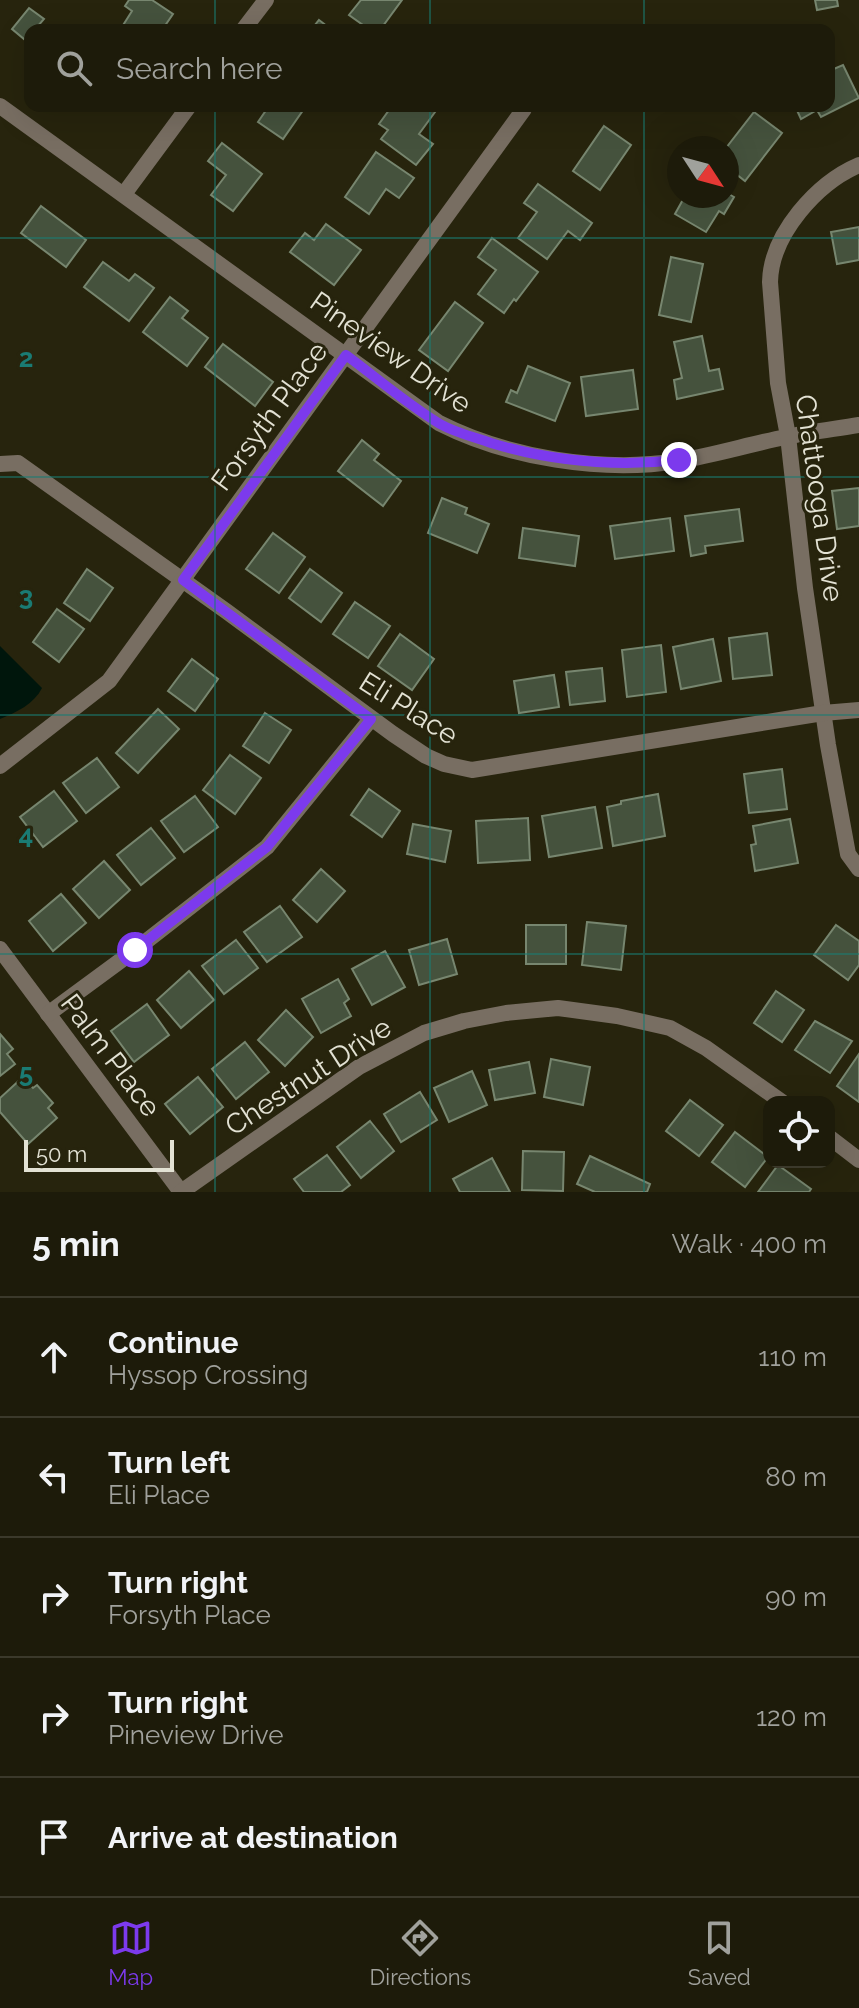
<!DOCTYPE html>
<meta charset="utf-8">
<style>
:root{--surface:#1d1b0a;--page:#2a2818;--text:#f1f3f6;--muted:#a0a19c;--line:#3b392b;--accent:#7c3aed}
body{margin:0;font-family:Raleway,sans-serif;background:var(--page);color:var(--text)}
.controls{position:absolute;right:24px;bottom:24px;display:grid;overflow:hidden;border-radius:16px;box-shadow:0 8px 32px #0002}
.controls button{width:72px;height:72px;display:grid;place-items:center;padding:0;border:0;border-bottom:2px solid var(--line);background:var(--surface);color:var(--text);font:40px sans-serif}
.compass{position:absolute;left:667px;top:136px;width:72px;height:72px;border-radius:50%;background:var(--surface);box-shadow:0 8px 32px #0002;rotate:126deg}
.scale{position:absolute;left:24px;bottom:20px;width:150px;box-sizing:border-box;padding-left:8px;border:4px solid #e3e2d4;border-top:0;font-size:22px;line-height:28px;white-space:nowrap;color:#e3e2d4;-webkit-text-stroke:6px #27240d;paint-order:stroke}
.stop{position:absolute;width:24px;height:24px;margin:-18px;border:6px solid #7c3aed;border-radius:50%;background:#fff}
.stop.end{background:#7c3aed;border-color:#fff;box-shadow:0 2px 8px #0008}
.list{margin:0;padding:0;list-style:none}
h2{display:flex;justify-content:space-between;align-items:center;height:104px;margin:0;padding:0 32px;font-size:34px}
h2 small{font-size:26px;font-weight:400;color:var(--muted)}
.list li{display:grid;grid-template-columns:52px 1fr auto;gap:24px;align-items:center;box-sizing:border-box;height:120px;padding:0 32px;border-top:2px solid var(--line)}
.list b{display:block;font-size:30px;white-space:nowrap}
.list p{margin:0;font-size:26px;white-space:nowrap;color:var(--muted)}
.list em{font-size:26px;font-style:normal;color:var(--muted)}
.icon{flex:none;width:44px;height:44px;fill:none;stroke:currentColor;stroke-width:2;stroke-linecap:round;stroke-linejoin:round}
.map{position:relative;flex:none;width:859px;height:1192px;overflow:hidden}
.search{position:absolute;background:var(--surface);box-shadow:0 8px 32px #0002;left:24px;right:24px;top:24px;height:88px;display:flex;align-items:center;gap:20px;box-sizing:border-box;padding:0 28px;border-radius:16px;color:var(--muted);font-size:30px}
.sheet{height:704px;background:var(--surface)}
nav{display:flex;justify-content:space-around;align-items:center;box-sizing:border-box;height:112px;border-top:2px solid var(--line);background:var(--surface);font-size:22px;color:var(--muted)}
nav a{display:grid;justify-items:center;gap:4px}
nav .on{color:var(--accent)}
.map>svg:first-child{display:block}
</style>
<div class="map">
<svg width="859" height="1192" viewBox="0 0 859 1192">
<rect width="100%" height="100%" fill="#27240d"/>
<path fill="#00160c" d="M0,646L42,688C34,704 17,712 0,719Z"/>
<g fill="#45523d" stroke="#77866f" stroke-width="2">
<path d="M129,0H152L173,14L162,30H120L132,11L125,6Z"/>
<path d="M361,0H402L380,30H370L349,15Z"/>
<path d="M815,0H837L838,6L817,10Z"/>
<path d="M29,8L44,19L37,27L41,30H30V44L12,29Z"/>
<path d="M319,20L332,30H311Z"/>
<path d="M843,65L859,98L821,117L817,110L801,119L795,106H829V71Z"/>
<path d="M269,106H306L283,139L258,122Z"/>
<path d="M392,106L438,108L419,134L433,144L416,165L381,139L388,130L379,124Z"/>
<path d="M754,112L782,133L745,181L727,167L726,148Z"/>
<path d="M604,126L631,145L600,190L573,171Z"/>
<path d="M222,143L262,174L233,211L211,195L226,175L208,161Z"/>
<path d="M376,152L414,178L399,198L386,189L369,214L345,197Z"/>
<path d="M538,184L592,223L580,240L568,231L547,259L518,238L537,212L524,203Z"/>
<path d="M727,193L734,197L724,214L719,211L706,232L675,214L685,196H727Z"/>
<path d="M41,206L86,240L66,267L21,233Z"/>
<path d="M326,224L361,250L334,285L290,252L305,233L314,240Z"/>
<path d="M859,227V260L837,264L831,232Z"/>
<path d="M492,238L538,272L516,301L514,299L504,313L478,294L496,270L478,257Z"/>
<path d="M671,257L703,264L691,322L659,315Z"/>
<path d="M103,262L129,281L135,274L154,288L129,321L84,287Z"/>
<path d="M170,297L188,311L182,318L208,338L187,366L143,332Z"/>
<path d="M455,302L483,323L448,371L419,350Z"/>
<path d="M702,336L709,371L719,369L723,389L677,399L674,380L682,378L674,342Z"/>
<path d="M223,344L273,382L255,406L205,367Z"/>
<path d="M528,366L570,383L555,421L506,402L511,390L517,393Z"/>
<path d="M633,370L638,409L586,416L581,377Z"/>
<path d="M362,440L379,454L374,460L401,481L383,506L338,471Z"/>
<path d="M859,488V526L837,529L832,491Z"/>
<path d="M442,498L467,508L465,514L489,524L477,553L428,533Z"/>
<path d="M739,509L743,541L705,546L706,553L691,556L685,516Z"/>
<path d="M670,518L674,551L615,559L610,526Z"/>
<path d="M523,528L579,536L575,566L519,558Z"/>
<path d="M273,533L305,557L279,593L246,569Z"/>
<path d="M87,569L113,588L90,621L64,603Z"/>
<path d="M310,569L342,593L321,622L289,598Z"/>
<path d="M355,602L390,626L368,658L333,634Z"/>
<path d="M57,609L84,629L59,662L33,642Z"/>
<path d="M767,633L772,675L733,679L729,638Z"/>
<path d="M400,634L434,659L412,690L378,666Z"/>
<path d="M713,639L721,681L681,689L673,647Z"/>
<path d="M661,645L666,692L627,697L622,650Z"/>
<path d="M192,659L218,679L195,711L168,691Z"/>
<path d="M602,668L605,701L570,705L566,672Z"/>
<path d="M554,675L559,707L519,713L514,681Z"/>
<path d="M158,709L179,729L138,773L116,753Z"/>
<path d="M265,713L291,730L269,763L243,746Z"/>
<path d="M230,755L261,778L235,814L203,790Z"/>
<path d="M97,758L119,787L86,813L63,783Z"/>
<path d="M782,769L787,809L749,813L744,774Z"/>
<path d="M369,789L400,811L382,837L351,815Z"/>
<path d="M54,791L77,821L43,847L20,817Z"/>
<path d="M658,794L665,836L613,846L607,807L621,804V801Z"/>
<path d="M195,796L218,827L184,852L161,821Z"/>
<path d="M595,807L602,848L549,857L542,816Z"/>
<path d="M528,818L530,860L478,863L476,821Z"/>
<path d="M790,819L798,863L755,871L751,845L756,844L753,826Z"/>
<path d="M413,824L451,831L445,862L407,854Z"/>
<path d="M151,828L175,858L141,885L117,855Z"/>
<path d="M104,861L130,890L99,918L73,889Z"/>
<path d="M321,869L345,891L317,922L293,900Z"/>
<path d="M61,894L86,923L53,951L29,921Z"/>
<path d="M280,906L302,937L267,962L244,932Z"/>
<path d="M587,922L626,926L621,970L582,965Z"/>
<rect x="526" y="925" width="40" height="39"/>
<path d="M836,925L859,941V965L848,980L814,955Z"/>
<path d="M447,939L457,974L419,985L409,950Z"/>
<path d="M236,940L258,968L224,994L202,966Z"/>
<path d="M385,951L405,987L372,1005L352,969Z"/>
<path d="M189,971L214,1000L181,1028L157,1000Z"/>
<path d="M338,979L349,999L344,1003L351,1016L321,1033L302,999Z"/>
<path d="M776,991L804,1010L782,1042L754,1023Z"/>
<path d="M147,1004L169,1035L134,1062L111,1031Z"/>
<path d="M286,1010L313,1037L285,1066L258,1040Z"/>
<path d="M815,1021L852,1041L830,1073L795,1050Z"/>
<path d="M0,1034L13,1049L7,1054L15,1064L0,1076Z"/>
<path d="M245,1042L269,1072L236,1099L212,1069Z"/>
<path d="M859,1054V1102L837,1086Z"/>
<path d="M551,1059L590,1067L583,1105L544,1097Z"/>
<path d="M529,1062L535,1093L495,1100L489,1070Z"/>
<path d="M472,1071L487,1105L449,1122L434,1088Z"/>
<path d="M23,1077L33,1088L37,1085L53,1103L48,1108L57,1118L28,1144L0,1112V1098Z"/>
<path d="M198,1077L223,1107L190,1134L165,1104Z"/>
<path d="M420,1092L437,1120L401,1142L384,1114Z"/>
<path d="M690,1100L723,1125L699,1156L666,1131Z"/>
<path d="M370,1121L394,1151L361,1178L337,1147Z"/>
<path d="M735,1132L768,1157L745,1187L712,1162Z"/>
<path d="M523,1151L564,1152L563,1191L522,1190Z"/>
<path d="M327,1155L350,1185L341,1192H304L294,1179Z"/>
<path d="M590,1156L650,1184L647,1192H595L577,1184Z"/>
<path d="M492,1158L510,1192H460L453,1179Z"/>
<path d="M778,1165L811,1189L809,1192H758Z"/>
</g>
<g fill="none" stroke-linecap="round" stroke-linejoin="round">
<g stroke="#786e62" stroke-width="16">
<path d="M243,30L266,0"/>
<path d="M0,106L439,423C508,458 602,473 678,461C715,455 750,444 786,437C810,432 835,429 859,425"/>
<path d="M859,165C817,183 771,234 770,282L778,383L788,436L805,588L828,745L848,854L859,869"/>
<path d="M124,194L189,106"/>
<path d="M0,464L18,463L226,611L393,734L426,756L444,764L472,770L823,713L859,710"/>
<path d="M0,766L109,681L524,109"/>
<path d="M0,949L181,1192"/>
<path d="M48,1014L135,950L267,847L371,719"/>
<path d="M829,1137L859,1160"/>
<path d="M181,1192L359,1067L424,1033L464,1021L506,1013L558,1008L617,1016L670,1028L706,1048L782,1102"/>
</g>
</g>
<g fill="none" stroke-linecap="round" stroke-linejoin="round">
<path stroke="#7c3aed" stroke-width="10" d="M135,950L267,847L371,719L183,580L346,355C377,378 407,404 440,424C456,433 474,437 491,443C554,462 614,467 679,460"/>
</g>
<path fill="none" stroke="#1a7b73" stroke-width="2" stroke-opacity="0.55" d="M215,0V30M430,0V30M644,0V30M215,106V1192M430,106V1192M644,106V1192M0,238H859M0,477H859M0,715H859M0,954H859"/>
<g text-anchor="middle" stroke-width="6" stroke-linejoin="round" paint-order="stroke">
<g font-size="28" fill="#e3e2d4" stroke="#27240d">
<text transform="translate(391 352) rotate(35)" y="10">Pineview Drive</text>
<text transform="translate(269 416) rotate(-54)" y="10">Forsyth Place</text>
<text transform="translate(820 498) rotate(82)" y="10">Chattooga Drive</text>
<text transform="translate(409 708) rotate(32)" y="10">Eli Place</text>
<text transform="translate(111 1055) rotate(53)" y="10">Palm Place</text>
<text transform="translate(308 1076) rotate(-33)" y="10">Chestnut Drive</text>
</g>
</g>
<g font-size="26" text-anchor="middle" font-weight="bold" fill="#1a7b73" stroke="#27240d" stroke-width="6" stroke-linejoin="round" paint-order="stroke">
<text x="26" y="367">2</text>
<text x="26" y="605">3</text>
<text x="26" y="844">4</text>
<text x="26" y="1082">5</text>
</g>
</svg>
<div class="controls">
<button><svg class="icon" aria-label="locate" viewBox="0 0 24 24"><circle cx="12" cy="12" r="6"/><path d="M12 2v4M12 18v4M2 12h4M18 12h4"/></svg></button>
</div>
<svg class="compass" viewBox="-18 -18 36 36"><path d="M0-13l5 13h-10z" fill="#e53935"/><path d="M0 13l5-13h-10z" fill="#a0a19c"/></svg>
<div class="scale">50 m</div>
<div class="stop" style="left:135px;top:950px"></div>
<div class="stop end" style="left:679px;top:460px"></div>
<div class="search"><svg class="icon" aria-label="search" viewBox="0 0 24 24"><circle cx="10" cy="10" r="6"/><path d="M15 15l6 6"/></svg>Search here</div>
</div>
<section class="sheet">
<h2>5 min<small>Walk · 400 m</small></h2>
<ul class="list">
<li><svg class="icon" aria-label="ahead" viewBox="0 0 24 24"><path d="M12 20V5M6 11l6-6 6 6"/></svg><div><b>Continue</b><p>Hyssop Crossing</p></div><em>110 m</em></li>
<li><svg class="icon" aria-label="left" viewBox="0 0 24 24"><path d="M17 20v-9H6M10 6l-5 5 5 5"/></svg><div><b>Turn left</b><p>Eli Place</p></div><em>80 m</em></li>
<li><svg class="icon" aria-label="right" viewBox="0 0 24 24"><path d="M7 20v-9h11M14 6l5 5-5 5"/></svg><div><b>Turn right</b><p>Forsyth Place</p></div><em>90 m</em></li>
<li><svg class="icon" aria-label="right" viewBox="0 0 24 24"><path d="M7 20v-9h11M14 6l5 5-5 5"/></svg><div><b>Turn right</b><p>Pineview Drive</p></div><em>120 m</em></li>
<li><svg class="icon" aria-label="arrive" viewBox="0 0 24 24"><path d="M6 21V4h12l-3 4 3 4H6"/></svg><div><b>Arrive at destination</b></div></li>
</ul>
</section>
<nav>
<a class="on"><svg class="icon" aria-label="map" viewBox="0 0 24 24"><path d="M3 6l6-2 6 2 6-2v14l-6 2-6-2-6 2zM9 4v14M15 6v14"/></svg>Map</a>
<a><svg class="icon" aria-label="directions" viewBox="0 0 24 24"><path d="M12 3l9 9-9 9-9-9zM9 14v-3h6M13 9l2 2-2 2"/></svg>Directions</a>
<a><svg class="icon" aria-label="saved" viewBox="0 0 24 24"><path d="M7 4h10v16l-5-4-5 4z"/></svg>Saved</a>
</nav>
